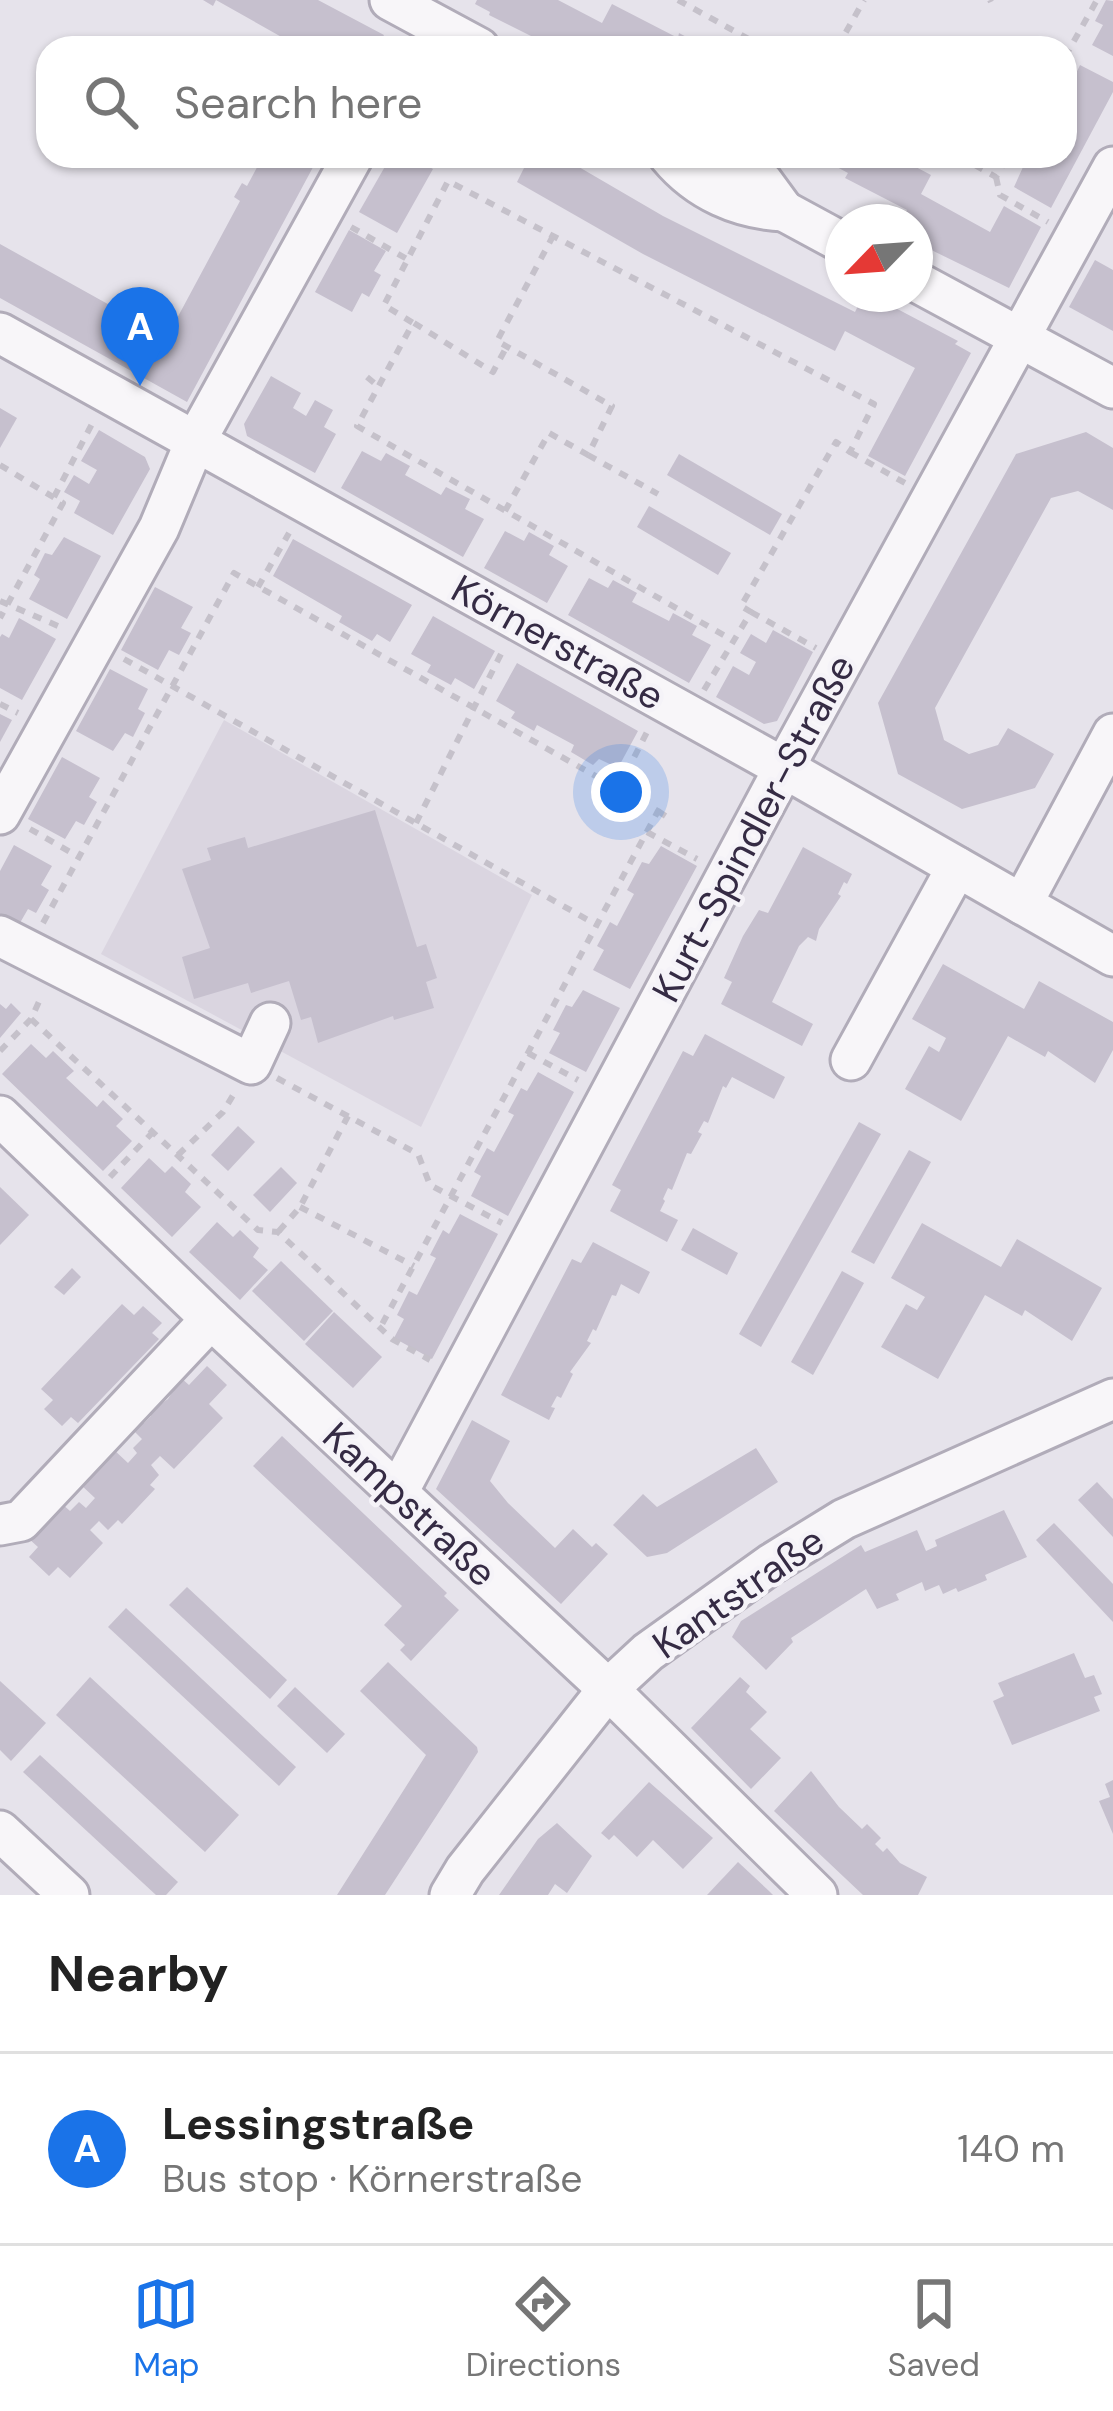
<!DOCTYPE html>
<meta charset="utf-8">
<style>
:root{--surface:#fff;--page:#f2f2f2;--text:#222;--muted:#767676;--line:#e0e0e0;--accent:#1a73e8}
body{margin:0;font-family:"DM Sans",sans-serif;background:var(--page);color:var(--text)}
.compass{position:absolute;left:825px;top:204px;width:108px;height:108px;border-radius:50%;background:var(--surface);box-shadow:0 3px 9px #0004;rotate:245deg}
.you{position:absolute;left:621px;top:792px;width:42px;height:42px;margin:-30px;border:9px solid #fff;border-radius:50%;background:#1a73e8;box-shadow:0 0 0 18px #1a73e833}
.badge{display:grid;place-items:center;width:78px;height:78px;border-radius:50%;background:var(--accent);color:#fff;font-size:39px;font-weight:700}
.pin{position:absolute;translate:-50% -99px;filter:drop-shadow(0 3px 6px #0008)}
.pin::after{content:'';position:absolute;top:63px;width:42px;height:36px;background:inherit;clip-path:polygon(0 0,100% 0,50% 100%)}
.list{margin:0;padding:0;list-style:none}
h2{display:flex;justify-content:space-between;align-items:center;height:156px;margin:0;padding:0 48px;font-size:51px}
h2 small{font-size:39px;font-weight:400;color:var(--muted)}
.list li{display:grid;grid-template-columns:78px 1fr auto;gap:36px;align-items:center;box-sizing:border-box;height:192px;padding:0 48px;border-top:3px solid var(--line)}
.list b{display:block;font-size:45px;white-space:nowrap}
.list p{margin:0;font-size:39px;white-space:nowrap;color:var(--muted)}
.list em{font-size:39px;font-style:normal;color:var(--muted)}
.icon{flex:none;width:66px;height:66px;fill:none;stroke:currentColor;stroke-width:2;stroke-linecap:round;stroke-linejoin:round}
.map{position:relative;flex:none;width:1113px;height:1895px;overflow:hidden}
.search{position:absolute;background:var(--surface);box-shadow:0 3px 9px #0004;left:36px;right:36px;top:36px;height:132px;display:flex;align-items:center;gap:30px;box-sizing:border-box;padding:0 42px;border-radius:36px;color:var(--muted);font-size:45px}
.sheet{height:348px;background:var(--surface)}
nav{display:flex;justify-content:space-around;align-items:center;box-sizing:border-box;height:168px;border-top:3px solid var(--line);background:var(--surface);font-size:33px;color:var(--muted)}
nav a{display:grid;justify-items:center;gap:6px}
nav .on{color:var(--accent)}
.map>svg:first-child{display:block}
</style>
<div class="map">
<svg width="1113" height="1895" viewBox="0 0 1113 1895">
<rect width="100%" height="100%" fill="#e6e3eb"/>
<path fill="#dad5e0" d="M224,720L532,895L421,1127L101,954Z"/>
<g fill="#c6c0ce">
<path d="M203,0H318L384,35L377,48H301L216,0L213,6Z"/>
<path d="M477,0H558L602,23L612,4L678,38L679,33L707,48H605L595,43L592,48H555L489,15L490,12L475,4Z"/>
<path d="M1106,0L1113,1V56L1092,45L1103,25L1095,21Z"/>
<path d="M1080,65L1113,82V92L1051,208L1014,187L1028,156H1065V81L1071,84Z"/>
<path d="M263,156H319L187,402L0,298V244L167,337L240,201L234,197L242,183L247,186Z"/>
<path d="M391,156H410L433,169L397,233L359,212Z"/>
<path d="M515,156H560L663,216L855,312L864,294H869L958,341L955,344L971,353L905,476L868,456L915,368L845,331L835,351L643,254L517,182L527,162Z"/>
<path d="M813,156H895L931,175L921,194L990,232L1004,206L1041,227L1009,288L915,242V222H900L907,210L845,178L848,173L822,159L818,166L810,161Z"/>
<path d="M349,230L386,251L374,271L381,275L369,297L362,293L352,312L315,292Z"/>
<path d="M1095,260L1113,270V331L1069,307Z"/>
<path d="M271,376L301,393L293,408L306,416L315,400L333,410L324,427L336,434L315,473L247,436L244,424Z"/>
<path d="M0,408L17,418L0,448Z"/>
<path d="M99,430L145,457L150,469L113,535L74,513L80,501L64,492L74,475L89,484L97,470L81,461Z"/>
<path d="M1086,432L1113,448V510L1078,491L1051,498L935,708L944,740L969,754L998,745L1008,728L1054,754L1035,788L962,809L898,774L878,703L1016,454Z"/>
<path d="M362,451L381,461L386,453L410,466L405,475L441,495L446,487L470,499L465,509L484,519L463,557L341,488Z"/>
<path d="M679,454L782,514L770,535L667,475Z"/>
<path d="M649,506L731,553L718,575L637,527Z"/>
<path d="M505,531L524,541L529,532L554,546L549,555L568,566L547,603L484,568Z"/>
<path d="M64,537L101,556L67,619L29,599L40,579L34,575L45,553L52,555Z"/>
<path d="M293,539L412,605L390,642L377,634L372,641L339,622L342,616L273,576Z"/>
<path d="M589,578L608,588L613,580L637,593L632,602L669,621L673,613L697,626L692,635L711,645L689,683L568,615Z"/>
<path d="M155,587L193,607L181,628L191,633L179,655L169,650L158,670L121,650Z"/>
<path d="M433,616L495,651L474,689L455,678L451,685L440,679L427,672L431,665L411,654Z"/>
<path d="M19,618L56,639L22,700L0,688V637L2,634L9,638Z"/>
<path d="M773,630L813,652L777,721L764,724L716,697L733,666L749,675L756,662L740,653L751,634L766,643Z"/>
<path d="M517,663L638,731L618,768L599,759L593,765L571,752L574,745L537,725L534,731L511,718L515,712L496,701Z"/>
<path d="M110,669L148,689L138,709L145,713L133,737L125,733L113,751L76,731Z"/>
<path d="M0,714L12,720L0,742Z"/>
<path d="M62,757L100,778L89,797L97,802L84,825L76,821L65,839L28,819Z"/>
<path d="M375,810L417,947L426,944L437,978L426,982L434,1008L394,1020L393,1016L318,1043L311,1017L301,1020L289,981L251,993L248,983L194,999L182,957L210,948L182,869L211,860L207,848L245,837L248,848Z"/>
<path d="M14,845L52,866L41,885L49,890L36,913L28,909L17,928L0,918V871Z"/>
<path d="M661,846L697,866L630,989L593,970L604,950L597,946L610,922L617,926L634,894L627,890L642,862L649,864Z"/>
<path d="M803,847L852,874L847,884L844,882L838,894L841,896L819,929L816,941L808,937L799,946L772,1002L813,1024L802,1046L721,1004L732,982L724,978L743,936L759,910L768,913Z"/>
<path d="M943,964L1024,1009L1039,981L1113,1022V1050L1095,1083L1048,1051L1045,1057L1008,1036L961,1121L905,1089L929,1046L939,1052L946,1038L912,1019Z"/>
<path d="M583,990L620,1008L586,1072L549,1053L560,1033L553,1030L566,1005L572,1007Z"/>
<path d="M11,1003L21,1013L0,1038V1004L6,1009Z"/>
<path d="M705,1034L785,1077L774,1099L732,1077L726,1088L723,1086L708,1123L704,1121L698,1132L702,1134L691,1154L687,1153L672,1190L668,1188L663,1199L665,1201L660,1211L678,1220L667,1242L610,1211L621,1190L612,1185L683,1051L693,1056Z"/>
<path d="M31,1044L46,1058L53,1051L74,1071L66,1078L97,1107L103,1100L123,1119L116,1126L132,1141L103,1171L2,1074Z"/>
<path d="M538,1072L574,1092L508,1216L471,1196L481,1176L474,1172L487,1148L494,1152L514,1115L508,1112L521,1088L527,1091Z"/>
<path d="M859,1122L881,1134L761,1347L739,1334Z"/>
<path d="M238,1126L255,1142L228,1171L211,1155Z"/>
<path d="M909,1150L931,1162L874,1264L851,1252Z"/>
<path d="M149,1158L165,1173L172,1166L191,1184L185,1192L201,1207L172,1237L121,1188Z"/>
<path d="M281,1167L297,1183L270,1212L253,1195Z"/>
<path d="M0,1187L29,1215L0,1245Z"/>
<path d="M460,1214L498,1234L432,1359L394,1338L404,1319L397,1315L409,1291L417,1295L436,1258L430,1255L443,1230L449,1234Z"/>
<path d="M217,1222L233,1237L240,1230L259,1248L253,1257L268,1270L240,1300L189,1252Z"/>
<path d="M922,1223L1001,1267L1017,1239L1102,1288L1072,1341L1025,1310L1022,1316L985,1295L938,1379L881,1347L906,1304L917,1310L925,1297L891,1278Z"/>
<path d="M693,1228L738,1253L727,1275L681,1250Z"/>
<path d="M593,1242L650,1272L639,1294L621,1284L616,1296L612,1295L596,1331L593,1329L587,1341L591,1343L570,1372L573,1374L561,1398L557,1396L551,1407L555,1408L549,1420L501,1395L572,1259L581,1263Z"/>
<path d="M281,1261L333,1311L304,1341L252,1291Z"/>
<path d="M72,1268L81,1277L64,1295L54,1287Z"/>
<path d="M842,1271L864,1283L813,1375L791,1362Z"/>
<path d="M122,1304L134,1315L143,1306L162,1323L152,1333L159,1339L78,1423L71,1417L62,1426L44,1409L53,1400L41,1389Z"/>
<path d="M334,1312L382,1357L353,1388L305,1344Z"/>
<path d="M207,1366L227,1385L209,1404L223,1418L174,1469L160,1456L151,1465L159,1475L150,1485L155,1489L122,1524L118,1520L108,1530L99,1521L90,1530L103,1543L70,1578L58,1567L49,1576L29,1557L38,1547L28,1538L48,1524L61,1503L70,1511L79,1502L86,1508L95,1498L80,1484L113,1449L128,1463L137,1453L133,1448L142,1439L132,1429L141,1420L144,1423L151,1416L148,1413L168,1399L181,1378L189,1385Z"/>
<path d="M472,1420L510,1441L490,1481L508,1503L555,1548L573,1529L592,1547L596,1543L608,1554L561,1604L436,1489Z"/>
<path d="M282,1436L447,1593L444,1596L459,1610L411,1661L400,1650L405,1645L384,1625L402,1606L253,1466Z"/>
<path d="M756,1448L778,1482L667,1553L647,1557L613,1525L643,1494L657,1507Z"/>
<path d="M1097,1482L1113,1499V1537L1078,1500Z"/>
<path d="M1004,1510L1027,1557L985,1575L987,1580L958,1592L956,1588L943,1594L939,1585L925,1591L922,1582L896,1594L899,1600L877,1609L866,1589L791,1638L793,1642L766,1670L732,1637L741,1621L861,1545L865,1552L917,1530L926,1551L937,1546L935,1540Z"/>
<path d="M1054,1523L1113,1584V1622L1036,1540Z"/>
<path d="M187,1587L287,1680L270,1699L169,1605Z"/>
<path d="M126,1608L296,1767L279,1786L108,1627Z"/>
<path d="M1074,1653L1085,1678L1094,1675L1102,1694L1094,1697L1100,1711L1012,1745L993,1701L1004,1696L998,1683Z"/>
<path d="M388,1662L477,1747L478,1752L385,1895H337L426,1755L360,1691Z"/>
<path d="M90,1677L239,1815L205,1852L56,1715Z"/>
<path d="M740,1677L750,1686L746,1692L767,1712L750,1729L781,1758L751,1789L691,1728Z"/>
<path d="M0,1681L46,1723L11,1761L0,1750Z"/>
<path d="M295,1687L345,1734L327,1753L277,1706Z"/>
<path d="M40,1755L178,1882L166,1895H156L23,1772Z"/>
<path d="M811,1771L839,1807L862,1829L867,1824L881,1838L875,1844L883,1852L887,1848L900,1863L927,1877L918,1895H863L774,1811Z"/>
<path d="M1113,1780V1834L1099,1801L1110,1797L1105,1784Z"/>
<path d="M649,1782L713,1838L683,1869L653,1840L637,1857L614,1835L609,1840L601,1833Z"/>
<path d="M557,1823L592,1856L567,1893L555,1884L548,1895H499L538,1839Z"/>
<path d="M738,1862L769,1891L773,1895H707Z"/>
</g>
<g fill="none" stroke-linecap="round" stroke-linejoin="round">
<defs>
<g id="minor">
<path d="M390,0L479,48"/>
<path d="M669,156C698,191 739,209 784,211L762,181L714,156"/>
<path d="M784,211L843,243"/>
<path d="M915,281L1113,388"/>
<path d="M0,333L784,768L1113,956"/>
<path d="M0,814L159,528L195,442L353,156"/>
<path d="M1022,904L1113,734"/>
<path d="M0,936L251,1064L270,1023"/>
<path d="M851,1060L957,867"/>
<path d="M0,1116L211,1319L608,1689L817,1895"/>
<path d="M398,1492L784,768L1113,167"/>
<path d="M0,1525L21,1521L211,1319"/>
<path d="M0,1831L69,1895"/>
<path d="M450,1895L465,1870L608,1689L648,1652L771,1564L844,1519L1113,1399"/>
</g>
</defs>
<use href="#minor" stroke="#b1acb9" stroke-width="45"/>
<g stroke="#c5c1ca" stroke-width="6" stroke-dasharray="9 9" stroke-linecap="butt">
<path d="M678,0L765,48"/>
<path d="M990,0L991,2"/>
<path d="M837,48L864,0"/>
<path d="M1065,57L1097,0"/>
<path d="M959,156L996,177L1008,156"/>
<path d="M996,177L1000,195L1048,222"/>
<path d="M351,227L407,259"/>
<path d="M414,323L493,372L507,346"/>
<path d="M367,377L379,387"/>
<path d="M850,452L905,483"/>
<path d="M588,455L658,494"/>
<path d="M0,465L63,503L0,618"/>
<path d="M54,497L94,420"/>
<path d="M505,511L549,433L588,455L612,406L497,341L553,236"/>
<path d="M258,587L289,533"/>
<path d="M0,601L65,629"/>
<path d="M751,612L816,648"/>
<path d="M124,659L597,925"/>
<path d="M704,690L751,612L741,606L836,442L850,452L874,404L448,181L384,305L413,323L357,426L734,641"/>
<path d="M0,704L18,713"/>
<path d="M618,789L649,728"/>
<path d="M658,811L670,819"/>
<path d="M416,823L503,650"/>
<path d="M30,829L79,857"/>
<path d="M647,832L697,859"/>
<path d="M43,923L234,573L658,811L380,1328"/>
<path d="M31,1019L258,1230L278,1232L392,1339L430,1360"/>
<path d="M0,1051L31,1019L42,995"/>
<path d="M528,1053L578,1080"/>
<path d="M277,1078L418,1154L430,1185L502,1223"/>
<path d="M178,1155L223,1112L235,1092"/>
<path d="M110,1177L153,1132"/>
<path d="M300,1207L414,1266"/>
<path d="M279,1231L300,1207L348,1116"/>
</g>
<use href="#minor" stroke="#f8f6f9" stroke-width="39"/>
</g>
<g text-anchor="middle" stroke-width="9" stroke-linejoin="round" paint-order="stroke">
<g font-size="39" fill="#352b44" stroke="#f5f3f8">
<text transform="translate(558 642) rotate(29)" y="14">Körnerstraße</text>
<text transform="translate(753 828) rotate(-62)" y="14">Kurt-Spindler-Straße</text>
<text transform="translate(410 1504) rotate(43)" y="14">Kampstraße</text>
<text transform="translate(738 1592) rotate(-35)" y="14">Kantstraße</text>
</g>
</g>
</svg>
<svg class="compass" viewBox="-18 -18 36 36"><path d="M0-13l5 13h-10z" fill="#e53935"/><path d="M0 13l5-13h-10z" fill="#767676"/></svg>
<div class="you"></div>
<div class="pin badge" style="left:140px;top:386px">A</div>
<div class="search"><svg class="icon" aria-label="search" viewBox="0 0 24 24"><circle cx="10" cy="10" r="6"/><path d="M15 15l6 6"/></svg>Search here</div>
</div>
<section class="sheet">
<h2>Nearby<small></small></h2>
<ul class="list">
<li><span class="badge">A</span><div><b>Lessingstraße</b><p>Bus stop · Körnerstraße</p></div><em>140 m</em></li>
</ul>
</section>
<nav>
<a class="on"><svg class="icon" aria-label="map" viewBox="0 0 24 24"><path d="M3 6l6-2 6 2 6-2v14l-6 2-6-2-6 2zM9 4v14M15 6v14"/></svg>Map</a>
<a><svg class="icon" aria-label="directions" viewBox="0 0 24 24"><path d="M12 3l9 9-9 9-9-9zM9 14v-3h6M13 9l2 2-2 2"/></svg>Directions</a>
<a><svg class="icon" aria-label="saved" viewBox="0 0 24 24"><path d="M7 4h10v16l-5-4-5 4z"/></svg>Saved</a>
</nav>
